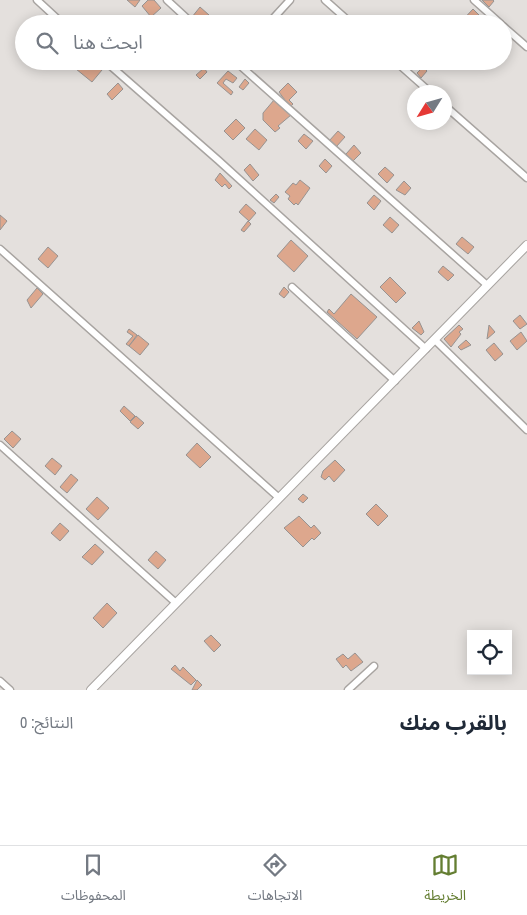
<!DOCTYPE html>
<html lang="ar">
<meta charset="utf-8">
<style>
:root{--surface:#fff;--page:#f6f6f7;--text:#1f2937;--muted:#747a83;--line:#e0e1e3;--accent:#647e32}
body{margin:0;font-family:"Archivo Narrow","Noto Sans Arabic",sans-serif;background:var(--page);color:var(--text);direction:rtl}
.controls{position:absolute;right:15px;bottom:15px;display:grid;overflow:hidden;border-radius:0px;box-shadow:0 2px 12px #0003}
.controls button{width:45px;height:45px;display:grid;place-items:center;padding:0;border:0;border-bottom:1px solid var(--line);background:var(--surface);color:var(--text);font:25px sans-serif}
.compass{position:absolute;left:407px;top:85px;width:45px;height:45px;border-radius:50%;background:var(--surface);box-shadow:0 2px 12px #0003;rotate:233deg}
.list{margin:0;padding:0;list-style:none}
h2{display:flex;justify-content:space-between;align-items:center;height:65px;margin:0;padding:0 20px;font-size:21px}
h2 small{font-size:16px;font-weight:400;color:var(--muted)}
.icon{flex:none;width:28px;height:28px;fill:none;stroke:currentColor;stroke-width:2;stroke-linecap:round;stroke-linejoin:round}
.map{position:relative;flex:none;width:527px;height:690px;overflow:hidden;direction:ltr}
.search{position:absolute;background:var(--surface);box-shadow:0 2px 12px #0003;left:15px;right:15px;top:15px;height:55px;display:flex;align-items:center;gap:12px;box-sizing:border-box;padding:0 18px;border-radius:28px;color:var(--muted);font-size:19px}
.sheet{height:155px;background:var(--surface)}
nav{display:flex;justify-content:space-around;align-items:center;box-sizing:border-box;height:70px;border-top:1px solid var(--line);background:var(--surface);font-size:14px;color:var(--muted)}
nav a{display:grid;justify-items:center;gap:2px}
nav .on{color:var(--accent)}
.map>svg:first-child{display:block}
</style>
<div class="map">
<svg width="527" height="690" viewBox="0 0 527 690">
<rect width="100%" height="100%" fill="#e4e0dd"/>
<g fill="#dda78d" stroke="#979391">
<path d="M127,0H140L135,7Z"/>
<path d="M148,0H154L161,8L151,17L142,6Z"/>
<path d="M482,0H493L494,1L489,7Z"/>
<path d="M200,7L209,15L199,24L192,17Z"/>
<path d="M473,9L484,20L480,24H459Z"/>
<path d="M82,61H91L102,70L92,82L76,69Z"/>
<path d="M423,67L427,71L421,78L417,73Z"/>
<path d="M204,68L207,72L200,79L196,75Z"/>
<path d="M228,71L237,78L233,83L226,79L223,83L233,92L231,95L217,83Z"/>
<path d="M245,79L249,83L243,90L239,87Z"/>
<path d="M118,83L123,89L112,100L107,94Z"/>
<path d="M288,83L297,92L289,100L293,104L290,107L279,92Z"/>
<path d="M274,100L291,115L278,126L280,128L275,132L263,120V113Z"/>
<path d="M236,119L245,128L233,140L224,131Z"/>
<path d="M255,129L267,140L259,150L246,139Z"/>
<path d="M338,131L345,137L336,147L329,141Z"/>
<path d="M304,134L313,141L306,149L298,141Z"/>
<path d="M354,145L361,153L353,161L346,154Z"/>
<path d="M325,159L332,166L326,173L319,166Z"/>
<path d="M250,164L259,175L253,181L244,170Z"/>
<path d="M385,167L394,175L387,183L378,174Z"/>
<path d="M220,173L232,186L229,189L225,184L222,187L215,180Z"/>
<path d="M300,180L310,188L298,205L296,203L294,205L288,199L290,196L285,192L293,183L296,185Z"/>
<path d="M404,181L411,188L405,195L396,190Z"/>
<path d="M276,194L279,197L274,203L270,200Z"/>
<path d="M374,195L381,201L374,210L367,203Z"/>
<path d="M246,204L256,213L249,221L239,212Z"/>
<path d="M0,215L7,221L0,230Z"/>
<path d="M390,217L399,225L392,233L383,225Z"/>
<path d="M248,221L251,224L244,232L241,230Z"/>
<path d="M462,237L474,247L468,254L456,244Z"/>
<path d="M291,240L308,256L294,272L277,256Z"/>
<path d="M48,247L58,256L48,268L38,259Z"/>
<path d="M443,266L454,275L448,281L438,272Z"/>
<path d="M390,277L406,293L396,303L380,287Z"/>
<path d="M284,287L289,292L284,298L279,294Z"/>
<path d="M37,288L43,294L31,308L27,300Z"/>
<path d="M351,294L377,317L357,339L327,312L329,309L334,314Z"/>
<path d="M520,315L527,324L520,329L513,321Z"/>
<path d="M419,321L424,332L421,335L412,328Z"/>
<path d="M459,325L463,329L459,332L461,334L451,347L444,339Z"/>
<path d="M489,325L495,332L487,339Z"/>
<path d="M129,329L137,335L129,346L126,344L133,336L127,332Z"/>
<path d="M521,332L527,341L517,350L510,341Z"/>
<path d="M138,335L149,344L140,355L129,346Z"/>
<path d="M466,340L471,345L461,350L458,347Z"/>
<path d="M494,343L503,354L495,361L486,350Z"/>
<path d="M124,406L135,416L130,421L120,411Z"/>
<path d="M136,416L144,423L138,429L130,422Z"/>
<path d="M12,431L21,439L13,448L4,439Z"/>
<path d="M197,443L211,457L200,468L186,455Z"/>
<path d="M52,458L62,466L55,475L45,466Z"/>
<path d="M335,460L345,470L334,482L329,476L325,480L321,477L323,471Z"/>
<path d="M71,474L78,480L67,493L60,487Z"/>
<path d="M303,494L308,498L303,503L298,499Z"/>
<path d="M97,497L109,508L98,520L86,509Z"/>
<path d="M376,504L388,516L378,526L366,514Z"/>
<path d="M299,516L311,528L314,525L321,533L314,540L312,538L303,547L284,528Z"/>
<path d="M60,523L69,531L60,541L51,533Z"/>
<path d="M95,544L104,552L92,565L82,557Z"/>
<path d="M156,551L166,560L158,569L148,560Z"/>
<path d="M107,603L117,613L103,628L93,618Z"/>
<path d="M211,635L221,645L214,652L204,641Z"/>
<path d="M355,653L363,662L351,671L346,665L343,668L336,659L343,654L348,659Z"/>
<path d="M175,665L180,671L183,667L196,680L191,685L171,669Z"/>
<path d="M197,680L202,685L197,690H192Z"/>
</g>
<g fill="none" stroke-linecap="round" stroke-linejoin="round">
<defs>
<g id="minor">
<path d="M37,0L63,24"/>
<path d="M167,0L193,24"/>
<path d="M325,0L352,24"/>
<path d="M474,0L501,24"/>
<path d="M268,24L290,0"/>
<path d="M503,26L527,47"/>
<path d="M105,61L218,160L426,349"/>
<path d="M235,61L487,285"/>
<path d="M395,61L430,92"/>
<path d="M444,105L527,178"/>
<path d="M0,249L278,497"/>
<path d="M292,287L395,381"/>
<path d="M435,340L527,430"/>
<path d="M0,445L176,603"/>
<path d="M0,681L10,690"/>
<path d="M348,690L374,666"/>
</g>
<path id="tertiary" d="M91,690L527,245"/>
</defs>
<use href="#minor" stroke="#a8a4a1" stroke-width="9"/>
<use href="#tertiary" stroke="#a8a4a1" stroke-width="10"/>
<use href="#minor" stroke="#fff" stroke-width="6"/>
<use href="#tertiary" stroke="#fff" stroke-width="8"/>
</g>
</svg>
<div class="controls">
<button><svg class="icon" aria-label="locate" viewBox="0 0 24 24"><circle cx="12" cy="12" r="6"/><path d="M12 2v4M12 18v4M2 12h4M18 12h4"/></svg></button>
</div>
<svg class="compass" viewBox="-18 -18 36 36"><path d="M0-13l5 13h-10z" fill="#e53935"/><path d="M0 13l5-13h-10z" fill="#747a83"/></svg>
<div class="search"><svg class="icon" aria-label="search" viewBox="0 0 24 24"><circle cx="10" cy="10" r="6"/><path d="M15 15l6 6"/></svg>ابحث هنا</div>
</div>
<section class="sheet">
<h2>بالقرب منك<small>النتائج: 0</small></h2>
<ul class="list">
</ul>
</section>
<nav>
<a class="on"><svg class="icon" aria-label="map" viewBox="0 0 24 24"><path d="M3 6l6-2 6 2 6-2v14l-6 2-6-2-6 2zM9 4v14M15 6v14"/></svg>الخريطة</a>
<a><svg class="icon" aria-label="directions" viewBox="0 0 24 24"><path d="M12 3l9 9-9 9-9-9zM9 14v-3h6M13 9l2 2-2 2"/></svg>الاتجاهات</a>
<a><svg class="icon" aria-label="saved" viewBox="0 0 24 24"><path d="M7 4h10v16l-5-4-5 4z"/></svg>المحفوظات</a>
</nav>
